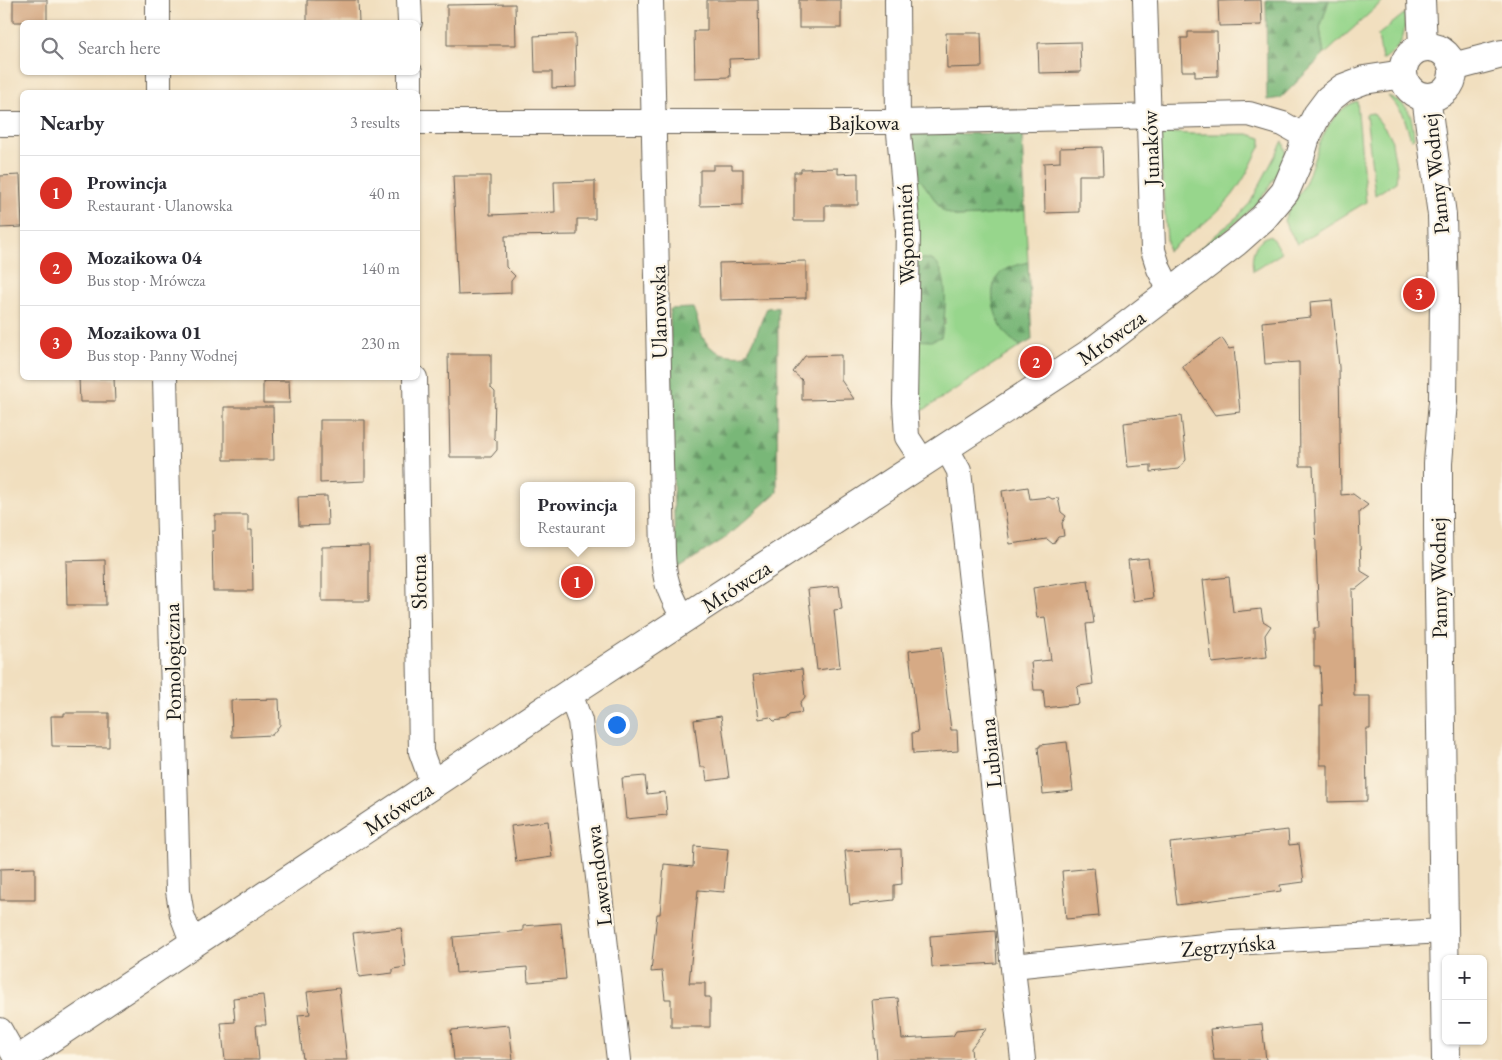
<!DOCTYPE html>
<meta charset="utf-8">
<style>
:root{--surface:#fff;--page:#f2f2f3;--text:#2b2b33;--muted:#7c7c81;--line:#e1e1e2;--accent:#d93025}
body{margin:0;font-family:"EB Garamond",serif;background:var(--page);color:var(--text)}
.controls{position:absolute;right:15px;bottom:15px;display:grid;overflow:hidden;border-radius:8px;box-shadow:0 1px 4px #0004}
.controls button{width:45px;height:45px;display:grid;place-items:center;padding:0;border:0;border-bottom:1px solid var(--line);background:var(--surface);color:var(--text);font:25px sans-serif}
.you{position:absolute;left:616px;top:724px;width:18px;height:18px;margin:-12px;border:4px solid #fff;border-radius:50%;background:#1a73e8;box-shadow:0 0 0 8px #1a73e833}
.badge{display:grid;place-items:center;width:32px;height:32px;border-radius:50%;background:var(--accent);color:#fff;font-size:16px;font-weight:700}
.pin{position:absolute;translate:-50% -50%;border:2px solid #fff;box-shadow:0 1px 5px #0006}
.popup{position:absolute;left:520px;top:482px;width:115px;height:65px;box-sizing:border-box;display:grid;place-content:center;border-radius:8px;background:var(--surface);filter:drop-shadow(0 1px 4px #0005);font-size:16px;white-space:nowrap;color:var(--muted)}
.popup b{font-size:19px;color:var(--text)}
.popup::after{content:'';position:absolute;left:50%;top:100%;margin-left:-10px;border:10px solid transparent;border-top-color:var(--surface)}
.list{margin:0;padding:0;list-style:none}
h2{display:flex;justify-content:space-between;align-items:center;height:65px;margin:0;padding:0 20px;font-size:21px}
h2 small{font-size:16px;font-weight:400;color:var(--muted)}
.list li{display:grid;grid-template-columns:32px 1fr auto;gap:15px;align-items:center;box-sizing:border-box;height:75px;padding:0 20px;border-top:1px solid var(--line)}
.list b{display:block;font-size:19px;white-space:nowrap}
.list p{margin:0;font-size:16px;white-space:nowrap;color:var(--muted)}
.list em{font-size:16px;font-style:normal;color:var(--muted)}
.icon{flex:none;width:28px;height:28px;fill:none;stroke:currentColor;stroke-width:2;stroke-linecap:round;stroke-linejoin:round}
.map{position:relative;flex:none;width:1502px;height:1060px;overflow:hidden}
.search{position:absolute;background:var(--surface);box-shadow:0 1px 4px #0004;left:20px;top:20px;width:400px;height:55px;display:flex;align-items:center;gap:12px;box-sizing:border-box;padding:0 18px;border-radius:8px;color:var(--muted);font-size:19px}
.panel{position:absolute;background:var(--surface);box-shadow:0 1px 4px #0004;left:20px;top:90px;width:400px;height:290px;border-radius:8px}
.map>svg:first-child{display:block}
</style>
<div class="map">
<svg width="1502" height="1060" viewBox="0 0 1502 1060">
<defs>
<pattern id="forest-firs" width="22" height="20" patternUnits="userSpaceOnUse" patternTransform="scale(1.25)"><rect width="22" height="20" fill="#79b778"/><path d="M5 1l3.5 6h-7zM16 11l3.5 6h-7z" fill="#629462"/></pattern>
</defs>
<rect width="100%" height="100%" fill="#fcf5e5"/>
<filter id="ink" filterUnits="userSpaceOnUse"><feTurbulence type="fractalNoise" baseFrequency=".02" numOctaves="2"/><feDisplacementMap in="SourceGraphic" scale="10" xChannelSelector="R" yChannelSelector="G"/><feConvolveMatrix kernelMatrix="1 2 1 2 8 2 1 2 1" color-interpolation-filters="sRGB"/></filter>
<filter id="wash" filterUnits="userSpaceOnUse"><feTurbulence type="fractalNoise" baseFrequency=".0096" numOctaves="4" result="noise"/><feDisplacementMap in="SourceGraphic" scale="20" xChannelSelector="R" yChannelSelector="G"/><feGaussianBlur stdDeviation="1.12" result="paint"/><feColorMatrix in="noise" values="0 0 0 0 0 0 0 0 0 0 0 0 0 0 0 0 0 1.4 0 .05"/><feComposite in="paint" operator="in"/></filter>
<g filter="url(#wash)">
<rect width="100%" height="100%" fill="#f1dfbf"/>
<g fill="#97d68c" stroke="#5a7954">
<path d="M1329,0H1384L1324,55L1320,28Z"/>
<path d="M1405,13C1405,35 1403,48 1382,60L1378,35Z"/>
<path d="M1388,96C1411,105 1412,116 1414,138L1411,139L1403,114Z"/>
<path d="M1357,101L1366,202L1297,244L1284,221C1288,206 1299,197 1305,184C1317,155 1323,114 1357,101Z"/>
<path d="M1373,113L1391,137L1397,172L1396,182L1375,195L1366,114Z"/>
<path d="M1158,132L1192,134H1248L1261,138V145C1254,158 1248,173 1239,186C1222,213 1193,231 1168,251Z"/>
<path d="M1283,141L1286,152C1281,164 1276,176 1269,187C1253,213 1222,233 1199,253L1197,251L1238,216L1250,203Z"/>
<path d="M911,171L923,183L943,211L957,217L980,216L1025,210L1028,262L1008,268L1006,334L1021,346L916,415L915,340L945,324L944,307L913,258Z"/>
<path d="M1268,236L1271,237L1282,253L1253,271C1251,257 1253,242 1268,236Z"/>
</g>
<g fill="url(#forest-firs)" stroke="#4a6a4a">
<path d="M1266,0H1329L1320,28L1324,55L1281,98L1267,100Z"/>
<path d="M1022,133L1025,210L980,216L957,217L943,211L923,183L911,171V140L913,134Z"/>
<path d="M913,258C919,259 928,258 933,261C951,270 945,321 941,337L931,341L915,340Z"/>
<path d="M1028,262L1032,340L1021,346C1016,343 1010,339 1006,334C994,319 985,285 1002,272C1009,266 1019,265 1028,262Z"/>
<path d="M778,307L777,492L724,539L675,570L670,309L693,308C697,316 698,323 700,331C708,352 724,357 745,355C754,345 760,322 767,308Z"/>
</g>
<g id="blocks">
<g fill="#d6aa85">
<rect x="13" y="0" width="34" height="22"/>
<path d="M307,0H358L359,22H307Z"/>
<path d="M707,0H758L759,58L729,59L730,77L695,78L694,31H707Z"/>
<rect x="799" y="0" width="42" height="28"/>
<path d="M1261,0L1262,25L1219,26L1218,1Z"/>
<path d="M515,4L516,45H447V5Z"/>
<path d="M1188,32H1217L1218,76L1195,77V71H1182L1181,38H1188Z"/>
<path d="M946,33H981L982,67L947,68Z"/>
<path d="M575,34L576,87L552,88V72H535L534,36Z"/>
<path d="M1080,42L1081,72L1039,73L1038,43Z"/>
<path d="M1102,147L1103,175H1079V212L1045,213L1044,163L1060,162V148Z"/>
<path d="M713,165H732V169H743V205L700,206V170H713Z"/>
<path d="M838,168V174L858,173V205H825V221H794V172H801V169Z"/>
<path d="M20,175L22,227L0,228V176Z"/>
<path d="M453,176H490V215L555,212L554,182L595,181V219H577V235L505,236L506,267L515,276L511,281V293L458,295Z"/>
<path d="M806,261V298L720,300L719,263Z"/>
<path d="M1332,300L1339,367L1341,495L1353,494L1368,505L1359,512L1361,571L1371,577L1356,589H1352L1354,696H1370V729H1366L1367,801L1328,802V765H1320V706H1322L1320,666H1314V628H1319L1313,466H1300L1299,362L1265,364L1262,322L1311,317L1310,302Z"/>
<path d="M1222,338L1229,349L1234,348L1240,412L1215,415L1182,366Z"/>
<path d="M448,354H491V388L495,392L494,438L497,441V450L491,457H450Z"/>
<path d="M841,355V380L854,399L802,400V380L793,372L805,356Z"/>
<path d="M79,378H114L115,402H80Z"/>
<path d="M263,381H289L290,403H263Z"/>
<path d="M224,407H273L274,460H224Z"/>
<path d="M1181,416L1186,460L1178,469L1151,472V465L1128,467L1124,423Z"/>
<path d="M320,420H365V481L320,483Z"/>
<path d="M1028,487L1030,499L1049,497L1052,499L1058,498L1061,512L1066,516L1062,523L1064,536L1058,537L1053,544L1047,539L1010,544L1002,491Z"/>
<path d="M327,496L328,525L299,526L298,497Z"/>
<path d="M215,515H248V530H252L253,591H213L212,531H215Z"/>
<path d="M369,546V601H322V547Z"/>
<path d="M1148,558L1153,598L1133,601L1128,560Z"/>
<path d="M105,560L106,605H67L66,561Z"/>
<path d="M1229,577L1233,612L1261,609L1263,621L1271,626L1265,635L1267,657L1212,663L1203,580Z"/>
<path d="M1088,580L1094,623L1086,624L1093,684L1079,686L1077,688L1079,704L1045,708L1043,690H1034L1031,662L1051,660L1045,617L1037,618L1033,588Z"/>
<path d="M839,586L842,609L834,610L840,667L817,670L808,589Z"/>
<path d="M941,647L951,730H957L958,751L913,754L912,733L918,732L909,651Z"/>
<path d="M802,669L805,697L800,703L802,713L790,715L787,719L774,721L770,717L759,719L753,675Z"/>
<path d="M279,699L280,725L272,735L232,737L231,700Z"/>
<path d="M64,713H109V747L52,746L51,716H64Z"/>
<path d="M721,716L729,778L707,781L705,767H700L694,720Z"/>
<path d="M1067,742L1073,791L1043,794L1038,747H1040V745Z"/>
<path d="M645,776L647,794L665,792L667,815L626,819L622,778Z"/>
<path d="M548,821L552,857L516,862L511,826Z"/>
<path d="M1288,830L1289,845L1299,844L1304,882L1280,885L1281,891L1177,905L1170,843Z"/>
<path d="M694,846L728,849L724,892L698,890L689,983H705V997H710V1027H671V999H665L662,971L651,972L657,914H660L664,864L693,867Z"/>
<path d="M901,849L902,884L894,885V900L850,905L845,851Z"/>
<path d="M35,868V900H0V869Z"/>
<path d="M1094,868L1099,916L1066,919L1062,871Z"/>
<path d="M561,923L566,979L528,982L527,967L456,973L453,937L523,931V926Z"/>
<path d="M401,928L406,967L393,969V973L359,977L353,933Z"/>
<path d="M995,931L997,963L932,967L930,936Z"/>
<path d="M339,988L347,1060H303L298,1015L310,1014L307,992Z"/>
<path d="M263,995L266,1025H256L259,1060H225L221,1023L235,1022L233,998Z"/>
<path d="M898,998L902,1039L953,1036L956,1031L987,1028L971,1048L972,1060H877L872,1000Z"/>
<path d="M1262,1024L1266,1060H1214L1210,1029Z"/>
<path d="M509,1025L513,1060H454L451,1030Z"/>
</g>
</g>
</g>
<g filter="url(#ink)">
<use href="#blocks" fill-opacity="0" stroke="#676055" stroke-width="1"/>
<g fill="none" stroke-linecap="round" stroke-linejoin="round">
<defs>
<g id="minor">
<path d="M158,0V22"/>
<path d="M409,0L410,22"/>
<path d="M651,0L663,553C664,584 671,594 684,620"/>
<path d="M897,0L898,122L908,231L905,403L907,437L924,463"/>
<path d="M1145,0L1153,250L1159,269L1171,293"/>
<path d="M159,72V92"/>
<path d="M410,72V92"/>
<path d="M418,122H898L1249,114L1283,124L1306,137"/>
<path d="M0,124H22"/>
<path d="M165,378L178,891L182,915L193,944"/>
<path d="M415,378L421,752L433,785"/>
<path d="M947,449L959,471L1023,1060"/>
<path d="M570,693L580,721L619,1060"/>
<path d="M1013,966L1233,943L1443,931"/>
<path d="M0,1030L17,1060"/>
</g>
<g id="tertiary">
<path d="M1421,0L1423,47"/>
<circle cx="1428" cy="72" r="25"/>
<path d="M1453,67L1502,54"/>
<path d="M1426,97L1442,215L1444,297L1443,401L1438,463V527L1446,1060"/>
<path d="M18,1060L570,693L1092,352L1236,242L1263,218L1285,192L1300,157L1306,137L1317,115L1329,99L1343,88L1364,80L1403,74"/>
</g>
</defs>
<use href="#minor" stroke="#676055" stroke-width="26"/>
<use href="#tertiary" stroke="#676055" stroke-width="30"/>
<use href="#minor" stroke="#fff" stroke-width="24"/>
<use href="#tertiary" stroke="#fff" stroke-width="28"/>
</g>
</g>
<g text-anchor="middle" stroke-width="4.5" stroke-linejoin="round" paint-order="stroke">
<g font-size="22" fill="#1c1c1c" stroke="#fcf5e5">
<text x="864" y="130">Bajkowa</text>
<text transform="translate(1150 148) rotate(-92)" y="8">Junaków</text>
<text transform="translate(1435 174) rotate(-96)" y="8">Panny Wodnej</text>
<text transform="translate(905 234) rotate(-92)" y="8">Wspomnień</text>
<text transform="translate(658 312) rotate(-91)" y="8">Ulanowska</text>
<text transform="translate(1111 337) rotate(-36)" y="8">Mrówcza</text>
<text transform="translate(1438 578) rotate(-91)" y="8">Panny Wodnej</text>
<text transform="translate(418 582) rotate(-91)" y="8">Słotna</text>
<text transform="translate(736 586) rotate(-33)" y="8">Mrówcza</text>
<text transform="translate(172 662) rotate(-91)" y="8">Pomologiczna</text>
<text transform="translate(990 753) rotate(-96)" y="8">Lubiana</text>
<text transform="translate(398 808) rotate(-34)" y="8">Mrówcza</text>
<text transform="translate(598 876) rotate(-97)" y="8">Lawendowa</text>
<text transform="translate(1228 945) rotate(-5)" y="8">Zegrzyńska</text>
</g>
</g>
</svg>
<div class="controls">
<button>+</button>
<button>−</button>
</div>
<div class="you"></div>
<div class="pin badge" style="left:577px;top:582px">1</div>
<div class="popup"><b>Prowincja</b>Restaurant</div>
<div class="pin badge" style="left:1036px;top:362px">2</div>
<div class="pin badge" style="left:1419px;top:294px">3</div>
<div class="search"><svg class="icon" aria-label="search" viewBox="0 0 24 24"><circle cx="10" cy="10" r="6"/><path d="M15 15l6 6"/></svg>Search here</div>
<section class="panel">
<h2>Nearby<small>3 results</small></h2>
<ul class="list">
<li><span class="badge">1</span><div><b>Prowincja</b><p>Restaurant · Ulanowska</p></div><em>40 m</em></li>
<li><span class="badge">2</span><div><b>Mozaikowa 04</b><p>Bus stop · Mrówcza</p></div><em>140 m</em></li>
<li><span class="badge">3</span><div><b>Mozaikowa 01</b><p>Bus stop · Panny Wodnej</p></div><em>230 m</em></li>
</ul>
</section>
</div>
